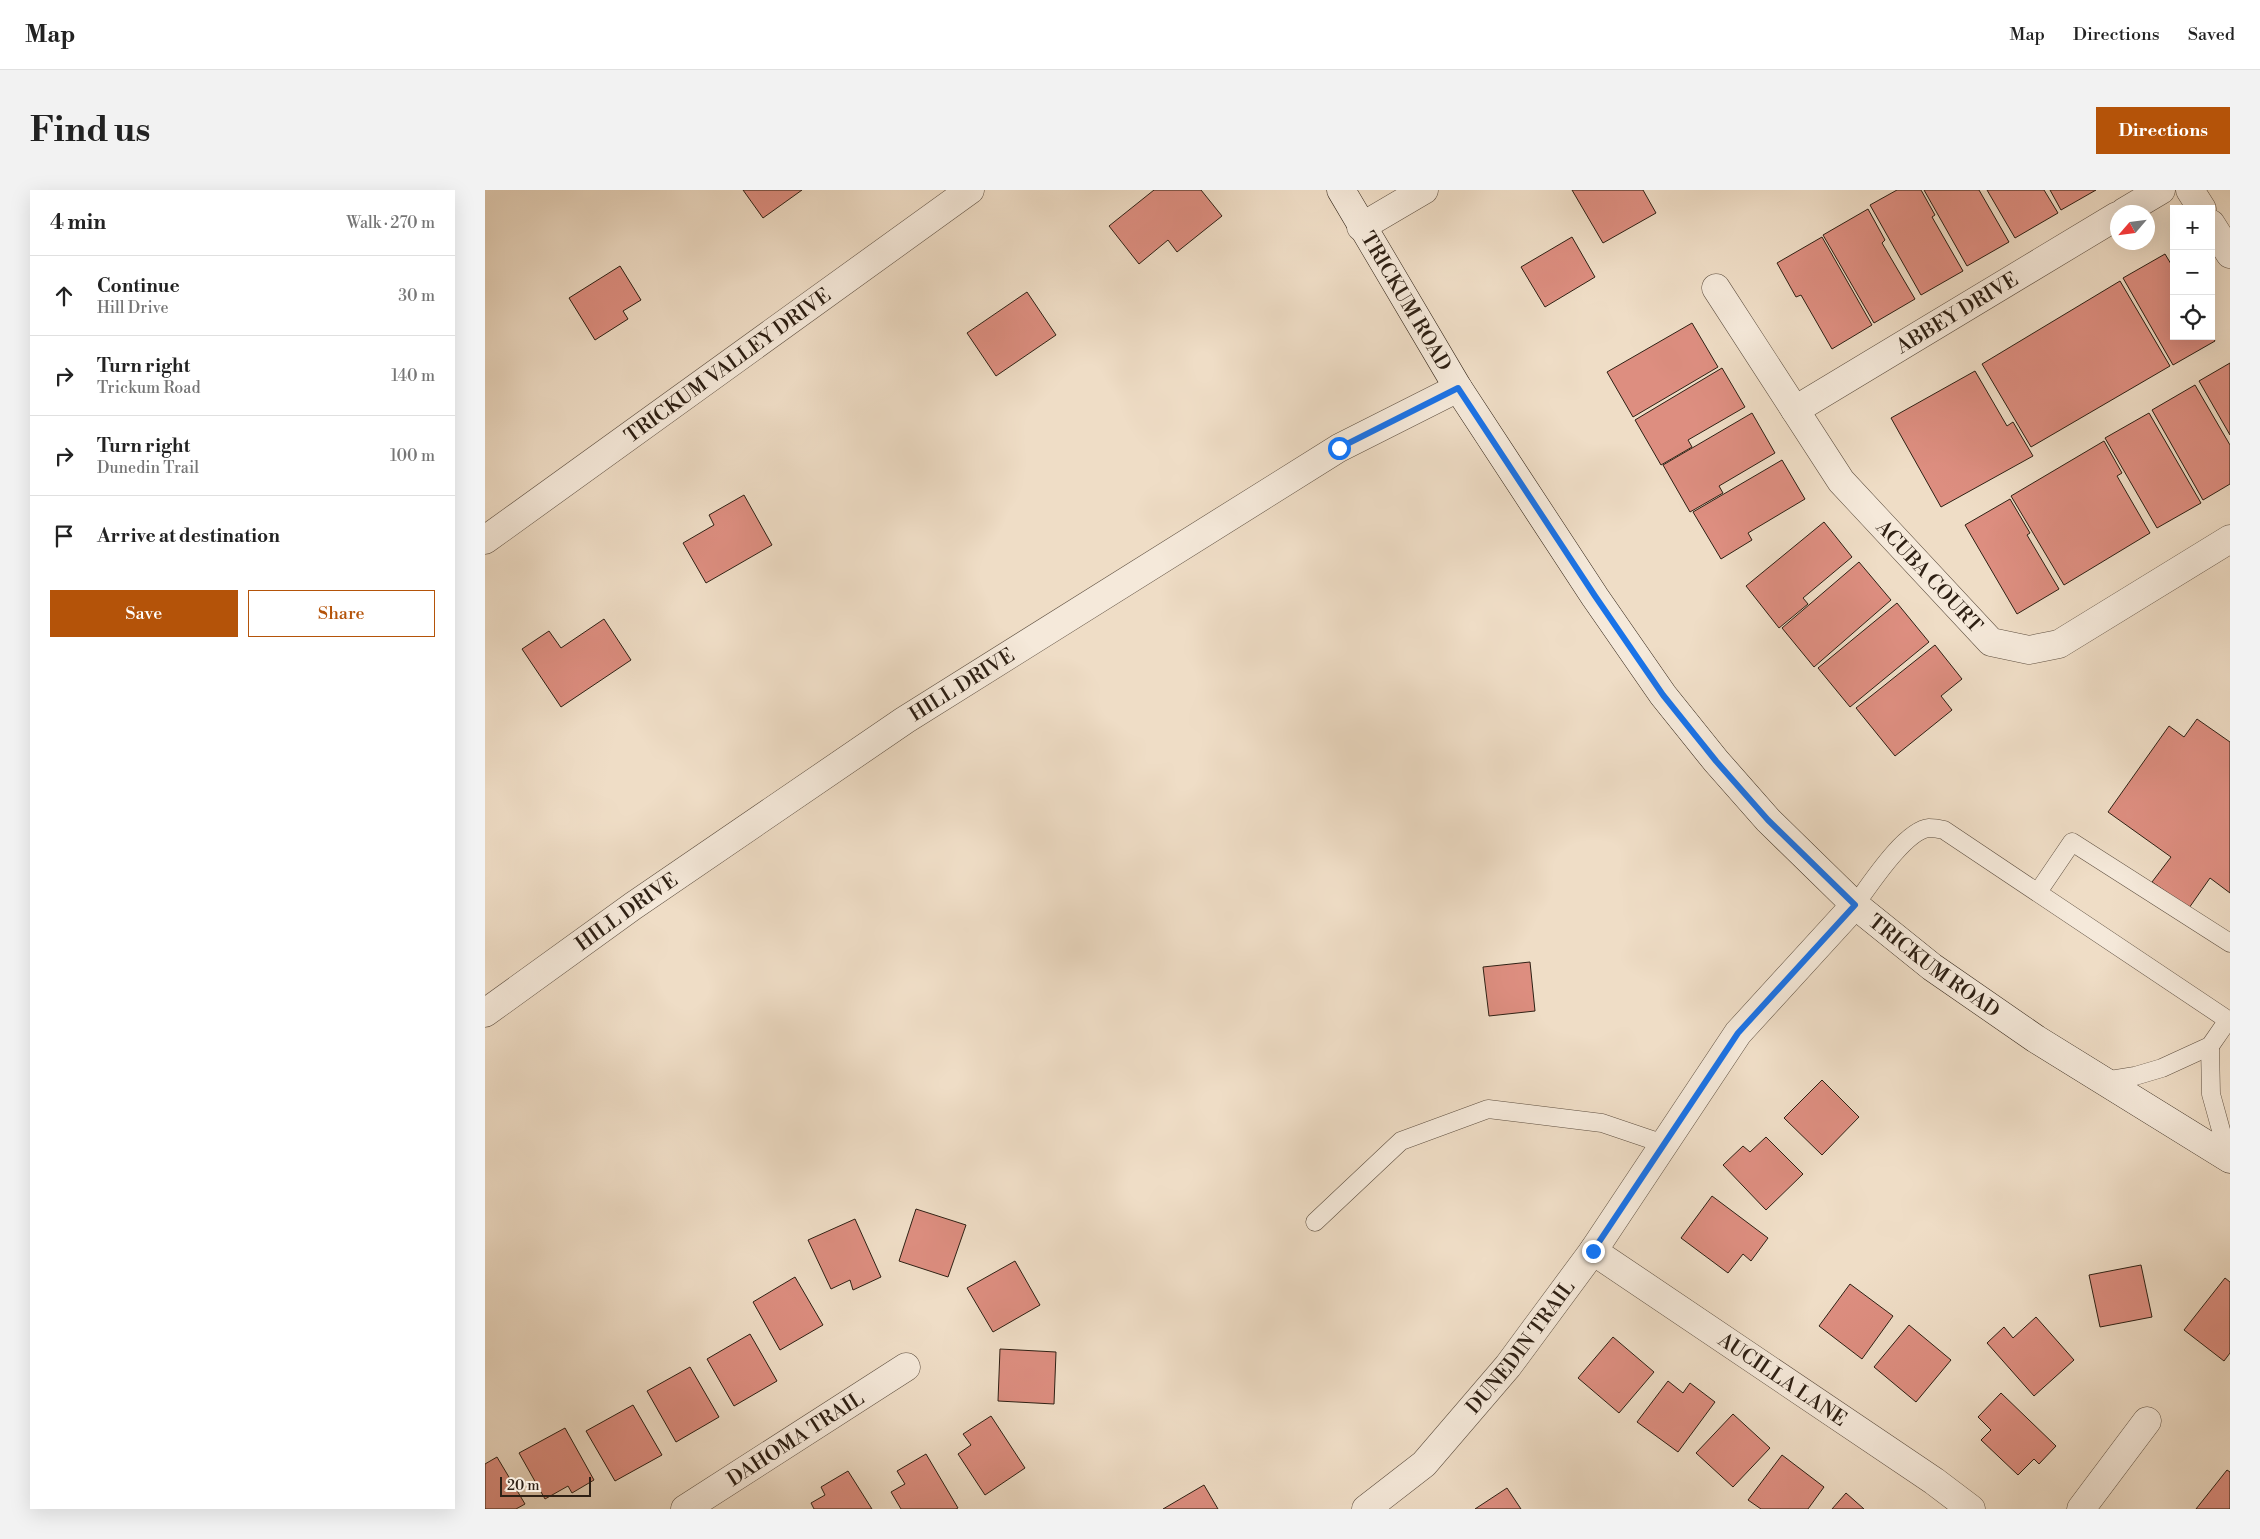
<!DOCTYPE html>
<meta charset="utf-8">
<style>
:root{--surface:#fff;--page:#f2f2f2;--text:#222;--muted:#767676;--line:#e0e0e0;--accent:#b45309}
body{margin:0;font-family:"Libre Bodoni",serif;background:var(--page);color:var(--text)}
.controls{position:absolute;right:15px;top:15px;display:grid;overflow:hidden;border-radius:0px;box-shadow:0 5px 20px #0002}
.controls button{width:45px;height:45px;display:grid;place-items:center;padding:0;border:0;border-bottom:1px solid var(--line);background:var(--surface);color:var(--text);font:25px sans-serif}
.compass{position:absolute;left:1625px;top:15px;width:45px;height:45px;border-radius:50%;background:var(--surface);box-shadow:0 5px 20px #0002;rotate:242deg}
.scale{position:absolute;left:15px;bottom:12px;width:91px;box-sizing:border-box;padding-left:5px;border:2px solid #2e2014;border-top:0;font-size:14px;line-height:18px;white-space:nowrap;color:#2e2014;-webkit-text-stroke:4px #f5e9da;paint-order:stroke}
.stop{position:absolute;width:15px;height:15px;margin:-11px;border:4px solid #1a73e8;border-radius:50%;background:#fff}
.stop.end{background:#1a73e8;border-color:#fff;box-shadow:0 1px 5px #0008}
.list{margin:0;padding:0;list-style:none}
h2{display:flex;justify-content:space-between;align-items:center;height:65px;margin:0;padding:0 20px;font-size:21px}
h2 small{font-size:16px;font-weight:400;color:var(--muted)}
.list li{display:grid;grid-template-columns:32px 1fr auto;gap:15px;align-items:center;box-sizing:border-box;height:80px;padding:0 20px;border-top:1px solid var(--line)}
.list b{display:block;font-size:19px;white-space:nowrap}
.list p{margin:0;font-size:16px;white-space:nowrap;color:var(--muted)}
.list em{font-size:16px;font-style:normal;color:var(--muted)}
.actions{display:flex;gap:10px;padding:15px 20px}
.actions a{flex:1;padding:11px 0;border:1px solid var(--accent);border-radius:0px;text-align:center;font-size:18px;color:var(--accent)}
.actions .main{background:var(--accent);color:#fff}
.icon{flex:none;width:28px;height:28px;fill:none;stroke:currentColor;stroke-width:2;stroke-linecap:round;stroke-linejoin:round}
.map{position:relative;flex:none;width:1745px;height:1319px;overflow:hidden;border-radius:0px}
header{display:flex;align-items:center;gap:30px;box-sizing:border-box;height:70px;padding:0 25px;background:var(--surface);border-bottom:1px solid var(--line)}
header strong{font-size:24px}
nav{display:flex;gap:28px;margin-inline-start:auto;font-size:18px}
.intro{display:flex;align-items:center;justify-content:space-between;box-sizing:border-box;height:120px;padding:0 30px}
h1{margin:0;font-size:35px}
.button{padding:12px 22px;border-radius:0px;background:var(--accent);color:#fff;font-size:18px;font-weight:700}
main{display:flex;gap:30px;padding:0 30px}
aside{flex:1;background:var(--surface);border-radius:0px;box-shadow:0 5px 20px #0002}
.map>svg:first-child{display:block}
</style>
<header>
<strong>Map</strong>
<nav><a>Map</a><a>Directions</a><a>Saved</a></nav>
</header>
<div class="intro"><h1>Find us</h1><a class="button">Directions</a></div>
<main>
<aside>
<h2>4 min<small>Walk · 270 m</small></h2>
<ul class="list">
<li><svg class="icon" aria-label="ahead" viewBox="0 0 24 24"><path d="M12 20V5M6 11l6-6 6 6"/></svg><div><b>Continue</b><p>Hill Drive</p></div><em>30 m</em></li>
<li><svg class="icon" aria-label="right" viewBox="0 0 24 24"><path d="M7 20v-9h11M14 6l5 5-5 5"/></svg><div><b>Turn right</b><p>Trickum Road</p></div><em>140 m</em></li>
<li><svg class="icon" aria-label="right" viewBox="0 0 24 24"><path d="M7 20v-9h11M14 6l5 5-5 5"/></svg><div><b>Turn right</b><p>Dunedin Trail</p></div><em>100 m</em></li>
<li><svg class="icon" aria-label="arrive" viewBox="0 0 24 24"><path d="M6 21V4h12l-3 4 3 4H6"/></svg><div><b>Arrive at destination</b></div></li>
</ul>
<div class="actions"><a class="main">Save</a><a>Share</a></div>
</aside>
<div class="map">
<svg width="1745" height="1319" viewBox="0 0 1745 1319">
<rect width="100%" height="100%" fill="#efddc6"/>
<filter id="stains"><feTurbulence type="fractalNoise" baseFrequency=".004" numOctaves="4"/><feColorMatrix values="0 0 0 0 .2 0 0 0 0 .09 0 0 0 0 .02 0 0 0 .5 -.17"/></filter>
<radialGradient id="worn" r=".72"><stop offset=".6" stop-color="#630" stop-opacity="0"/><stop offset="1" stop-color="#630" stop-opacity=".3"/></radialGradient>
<g fill="#dd8e80" stroke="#2e2014">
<path d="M258,0H317L278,28Z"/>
<path d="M669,0H716L737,26L692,62L683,50L654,74L624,36Z"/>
<path d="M1087,0H1158L1171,23L1118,53Z"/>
<path d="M1412,0H1436L1450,25L1447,27L1478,81L1436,105L1385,15Z"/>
<path d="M1439,0H1494L1524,52L1482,76Z"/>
<path d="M1502,0H1559L1573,23L1530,48Z"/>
<path d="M1565,0H1611L1576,20Z"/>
<path d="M1383,19L1400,50L1397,53L1430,109L1389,133L1338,45Z"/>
<path d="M1087,47L1110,87L1060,117L1036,77Z"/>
<path d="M1337,47L1387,135L1347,159L1316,105L1311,107L1292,73Z"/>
<path d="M1680,64L1689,79V146H1726V144L1730,151L1688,175L1638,88Z"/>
<path d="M135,76L156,110L138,121L143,129L110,150L84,108Z"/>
<path d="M1635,91L1685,176L1546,257L1497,174Z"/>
<path d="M542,102L571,145L511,186L482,143Z"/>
<path d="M1207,133L1233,177L1148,227L1122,182Z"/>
<path d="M1745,173V245L1714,191Z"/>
<path d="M1237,178L1260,217L1203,250L1207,257L1176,275L1150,230Z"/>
<path d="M1490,181L1522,236L1528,232L1548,266L1456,317L1406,228Z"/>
<path d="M1710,195L1745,255V294L1718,310L1667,220Z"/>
<path d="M1267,223L1290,263L1234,296L1238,303L1205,322L1178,275Z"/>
<path d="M1664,223L1716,313L1672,338L1620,248Z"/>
<path d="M1619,251L1637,283L1632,286L1665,343L1579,395L1526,306Z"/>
<path d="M1297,270L1320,309L1263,343L1267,350L1236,369L1208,322Z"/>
<path d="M259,305L287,355L221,393L198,353L229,335L224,325Z"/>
<path d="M1525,309L1545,343L1542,345L1574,399L1532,424L1480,335Z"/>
<path d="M1339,332L1367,367L1318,408L1323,414L1294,438L1261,396Z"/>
<path d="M1374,372L1406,410L1329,477L1297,438Z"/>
<path d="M1412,413L1444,452L1365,517L1333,478Z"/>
<path d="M119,429L146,470L76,517L37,459L64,441L76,458Z"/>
<path d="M1450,455L1477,489L1456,506L1467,520L1410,566L1371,518Z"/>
<path d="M1712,529L1745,552V703L1725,688L1704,718L1667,692L1686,667L1623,622L1684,536L1699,547Z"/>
<path d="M1045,772L1050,821L1004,826L998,777Z"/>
<path d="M1337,890L1374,927L1337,965L1299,928Z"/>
<path d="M1281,947L1318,984L1281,1020L1238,975L1258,956L1265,962Z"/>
<path d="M1227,1006L1283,1048L1266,1071L1258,1064L1243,1083L1196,1048Z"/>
<path d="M431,1019L481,1035L463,1087L414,1071Z"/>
<path d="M370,1029L396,1087L368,1100L365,1090L346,1099L323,1050Z"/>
<path d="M530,1071L555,1115L508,1142L482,1098Z"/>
<path d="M1656,1075L1667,1127L1615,1137L1604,1085Z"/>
<path d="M310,1087L338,1135L295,1160L268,1112Z"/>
<path d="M1740,1088L1745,1092V1163L1739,1171L1699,1140Z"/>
<path d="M1365,1094L1408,1126L1377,1169L1334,1136Z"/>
<path d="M1551,1127L1589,1170L1549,1206L1502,1153L1519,1137L1528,1148Z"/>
<path d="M1424,1135L1466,1170L1431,1212L1389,1177Z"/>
<path d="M265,1144L292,1191L249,1216L222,1169Z"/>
<path d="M1128,1147L1169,1182L1134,1223L1093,1188Z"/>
<path d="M515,1159L571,1162L569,1214L513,1211Z"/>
<path d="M205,1177L234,1227L191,1252L162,1201Z"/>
<path d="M1183,1191L1198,1203L1205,1193L1230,1212L1193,1262L1152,1232Z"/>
<path d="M1516,1203L1571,1256L1554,1274L1549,1269L1533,1285L1496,1250L1506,1240L1493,1227Z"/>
<path d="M148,1215L177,1265L130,1291L101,1241Z"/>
<path d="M1248,1224L1285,1258L1248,1297L1211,1263Z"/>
<path d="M506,1226L540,1278L500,1305L473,1264L486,1255L478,1244Z"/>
<path d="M80,1238L109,1290L87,1303L83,1296L60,1309L34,1263Z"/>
<path d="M441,1264L473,1318L471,1319H416L406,1302L420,1294L412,1281Z"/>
<path d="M1297,1265L1339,1297L1323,1319H1276L1263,1310Z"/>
<path d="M12,1267L40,1314L31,1319H0V1274Z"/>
<path d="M1742,1280L1745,1282V1319H1711Z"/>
<path d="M363,1281L387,1319H329L326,1313L340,1305L336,1297Z"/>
<path d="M719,1295L733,1319H678Z"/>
<path d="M1022,1298L1036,1319H990Z"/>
<path d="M1361,1303L1379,1319H1347Z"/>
</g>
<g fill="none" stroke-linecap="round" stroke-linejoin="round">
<defs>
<g id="lane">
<path d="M1553,702L1587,652L1745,753"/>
<path d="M1370,715C1384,696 1420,640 1444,638C1449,638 1455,639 1459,640L1743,830L1725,856L1677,878L1650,886L1619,891"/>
<path d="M1725,856L1726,904L1744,969"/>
<path d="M830,1032L916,951L1003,919L1117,933L1179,954"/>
</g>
<g id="street">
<path d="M1705,0L1717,19"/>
<path d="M1639,22L1676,0"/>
<path d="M1726,34L1745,64"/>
<path d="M876,37L939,0"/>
<path id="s1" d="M1231,98L1356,291L1506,452L1544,460L1574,454L1745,349"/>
<path id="s2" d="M1310,220L1632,26"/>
<path id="s3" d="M0,350L485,0"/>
<path id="s4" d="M0,823L148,716L420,530L854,258L973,198"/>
<path id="s5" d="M1108,1061L1449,1291L1486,1319"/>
<path id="s6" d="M200,1319L421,1177"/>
<path id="s7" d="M881,1319L939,1274L1023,1176L1108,1061L1253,843L1370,715"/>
<path d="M1596,1319L1662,1231"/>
</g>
<g id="secondary">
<path id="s8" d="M856,0L973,198L1110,407L1178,505L1231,571L1283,630L1370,715L1447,777L1551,849L1745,969"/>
</g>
</defs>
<use href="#lane" stroke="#5e4f40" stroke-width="19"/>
<use href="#street" stroke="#5e4f40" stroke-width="29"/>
<use href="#secondary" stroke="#2e2014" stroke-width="29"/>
<use href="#lane" stroke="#f5e9da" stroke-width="18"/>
<use href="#street" stroke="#f5e9da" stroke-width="28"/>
<use href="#secondary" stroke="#f5e9da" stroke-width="28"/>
</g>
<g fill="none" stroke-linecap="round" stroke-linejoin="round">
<path stroke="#1a73e8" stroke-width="6" d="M854,258L973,198L1110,406L1178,505L1231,571L1283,630L1370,715L1253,843L1108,1061"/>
</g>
<g text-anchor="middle" stroke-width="4" stroke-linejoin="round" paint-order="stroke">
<g font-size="20" fill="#2e2014" stroke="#f5e9da">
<text dy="7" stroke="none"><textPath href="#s8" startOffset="129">TRICKUM ROAD</textPath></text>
<text dy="7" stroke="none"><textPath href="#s2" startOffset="189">ABBEY DRIVE</textPath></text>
<text dy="7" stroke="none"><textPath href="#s3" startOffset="299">TRICKUM VALLEY DRIVE</textPath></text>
<text dy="7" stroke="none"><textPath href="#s1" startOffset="360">ACUBA COURT</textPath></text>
<text dy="7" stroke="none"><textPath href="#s4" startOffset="579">HILL DRIVE</textPath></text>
<text dy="7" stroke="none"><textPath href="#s4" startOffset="174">HILL DRIVE</textPath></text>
<text dy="7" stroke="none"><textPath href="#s8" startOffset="984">TRICKUM ROAD</textPath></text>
<text dy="7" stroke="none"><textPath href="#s7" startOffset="225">DUNEDIN TRAIL</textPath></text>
<text dy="7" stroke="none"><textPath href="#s5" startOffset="229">AUCILLA LANE</textPath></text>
<text dy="7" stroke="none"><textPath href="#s6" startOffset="131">DAHOMA TRAIL</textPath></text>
</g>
</g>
<rect width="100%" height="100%" filter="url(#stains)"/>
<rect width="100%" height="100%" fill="url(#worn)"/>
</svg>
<div class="controls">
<button>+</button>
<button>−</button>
<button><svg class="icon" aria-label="locate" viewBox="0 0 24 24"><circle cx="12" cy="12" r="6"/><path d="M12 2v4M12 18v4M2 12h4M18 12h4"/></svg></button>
</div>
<svg class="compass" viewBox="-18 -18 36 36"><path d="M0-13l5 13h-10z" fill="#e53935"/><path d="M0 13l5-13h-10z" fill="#767676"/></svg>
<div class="scale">20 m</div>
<div class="stop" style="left:854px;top:258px"></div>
<div class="stop end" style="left:1108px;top:1061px"></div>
</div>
</main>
